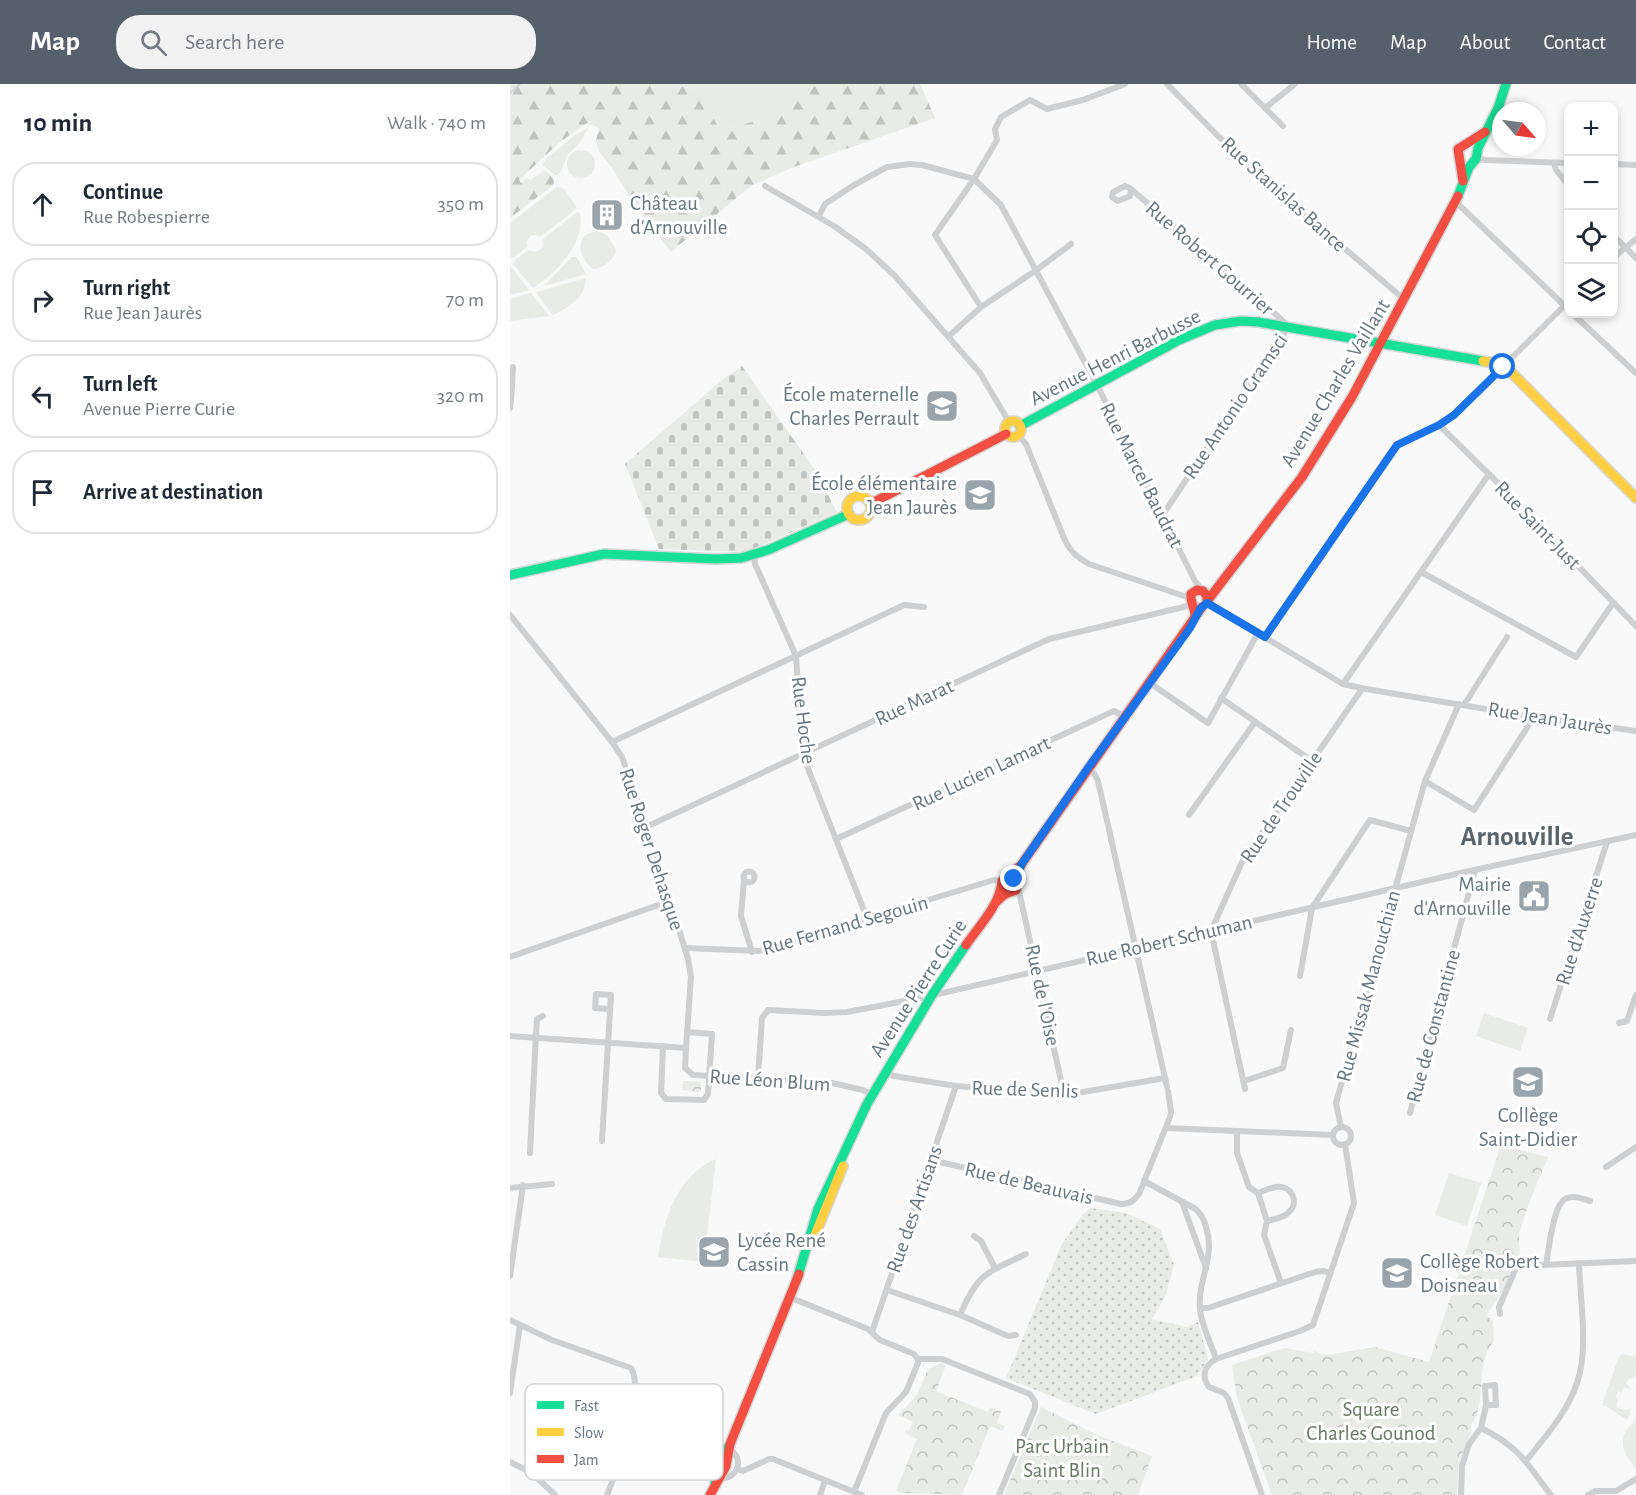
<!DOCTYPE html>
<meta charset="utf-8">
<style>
:root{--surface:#fff;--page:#f2f2f3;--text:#1f2937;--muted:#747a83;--line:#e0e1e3;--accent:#56606c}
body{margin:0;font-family:"Alegreya Sans",sans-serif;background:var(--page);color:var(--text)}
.controls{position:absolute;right:18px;top:18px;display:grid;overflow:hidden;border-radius:12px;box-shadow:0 3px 9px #0003}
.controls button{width:54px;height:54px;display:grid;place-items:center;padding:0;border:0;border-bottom:2px solid var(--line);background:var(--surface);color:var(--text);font:30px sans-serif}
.compass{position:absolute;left:982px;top:18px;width:54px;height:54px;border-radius:50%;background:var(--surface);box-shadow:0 3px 9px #0003;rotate:118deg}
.stop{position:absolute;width:18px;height:18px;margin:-14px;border:4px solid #1a73e8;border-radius:50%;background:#fff}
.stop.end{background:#1a73e8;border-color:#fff;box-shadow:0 2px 6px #0008}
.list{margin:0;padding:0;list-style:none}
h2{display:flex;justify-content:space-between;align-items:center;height:78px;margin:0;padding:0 24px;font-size:26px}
h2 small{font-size:20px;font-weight:400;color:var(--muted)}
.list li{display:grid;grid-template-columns:39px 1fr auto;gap:18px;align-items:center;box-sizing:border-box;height:84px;margin:0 12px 12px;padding:0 12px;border:2px solid var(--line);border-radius:24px}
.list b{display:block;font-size:22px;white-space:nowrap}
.list p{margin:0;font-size:20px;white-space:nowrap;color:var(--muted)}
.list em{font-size:20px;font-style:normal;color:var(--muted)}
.icon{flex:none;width:33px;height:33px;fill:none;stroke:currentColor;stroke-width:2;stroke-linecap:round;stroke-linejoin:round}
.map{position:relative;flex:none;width:1126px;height:1411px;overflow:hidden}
header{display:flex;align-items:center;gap:36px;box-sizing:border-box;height:84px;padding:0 30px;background:var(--accent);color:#fff}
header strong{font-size:28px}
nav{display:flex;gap:33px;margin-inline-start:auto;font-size:21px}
.search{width:420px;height:54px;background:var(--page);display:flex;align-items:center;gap:15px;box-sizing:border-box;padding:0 21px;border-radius:24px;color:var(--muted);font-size:22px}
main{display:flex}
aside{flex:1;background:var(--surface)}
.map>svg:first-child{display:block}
</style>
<header>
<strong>Map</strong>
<div class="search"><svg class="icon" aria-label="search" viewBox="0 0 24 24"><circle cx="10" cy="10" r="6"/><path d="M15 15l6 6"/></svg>Search here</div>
<nav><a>Home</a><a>Map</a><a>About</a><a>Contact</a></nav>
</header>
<main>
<aside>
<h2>10 min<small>Walk · 740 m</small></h2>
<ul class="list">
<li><svg class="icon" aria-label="ahead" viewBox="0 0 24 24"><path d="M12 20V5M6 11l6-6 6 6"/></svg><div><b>Continue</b><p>Rue Robespierre</p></div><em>350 m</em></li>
<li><svg class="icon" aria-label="right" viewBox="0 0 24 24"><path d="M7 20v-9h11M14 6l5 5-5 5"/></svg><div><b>Turn right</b><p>Rue Jean Jaurès</p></div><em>70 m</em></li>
<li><svg class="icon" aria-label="left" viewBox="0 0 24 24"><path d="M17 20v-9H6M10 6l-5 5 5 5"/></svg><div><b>Turn left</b><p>Avenue Pierre Curie</p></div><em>320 m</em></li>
<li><svg class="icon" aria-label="arrive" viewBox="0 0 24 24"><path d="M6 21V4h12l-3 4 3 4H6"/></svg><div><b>Arrive at destination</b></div></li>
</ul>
</aside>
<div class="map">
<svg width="1126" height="1411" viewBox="0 0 1126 1411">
<defs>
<pattern id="forest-firs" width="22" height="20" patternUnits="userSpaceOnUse" patternTransform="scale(1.5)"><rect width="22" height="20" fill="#e8ebe6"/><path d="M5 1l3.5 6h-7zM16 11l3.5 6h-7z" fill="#c0c3c0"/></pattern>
<pattern id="cemetery-stones" width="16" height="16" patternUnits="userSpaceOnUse" patternTransform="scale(1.5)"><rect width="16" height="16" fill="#e8ebe6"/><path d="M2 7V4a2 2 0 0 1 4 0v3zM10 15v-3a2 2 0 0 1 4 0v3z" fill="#c0c3c0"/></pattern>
<pattern id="park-crowns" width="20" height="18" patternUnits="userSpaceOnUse" patternTransform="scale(1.5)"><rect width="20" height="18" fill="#e8ebe6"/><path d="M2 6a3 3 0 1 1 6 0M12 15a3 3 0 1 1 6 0" fill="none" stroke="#c0c3c0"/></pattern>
<pattern id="garden-dots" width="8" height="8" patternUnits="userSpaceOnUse" patternTransform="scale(1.5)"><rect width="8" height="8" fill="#e8ebe6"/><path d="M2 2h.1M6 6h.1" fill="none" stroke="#c0c3c0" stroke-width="1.8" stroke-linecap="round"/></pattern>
</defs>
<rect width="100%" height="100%" fill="#f9f9f9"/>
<g fill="#e8ebe6">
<path d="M155,0H307L271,32L210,45L185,5Z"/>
<path d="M79,43L68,61L58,70L50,89L45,91L32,81L36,75L65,51Z"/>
<circle cx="71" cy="80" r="14"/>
<path d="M47,103L53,104L66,122V125L30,153L26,151L20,152L16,158L17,163L3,174L0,173V139Z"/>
<path d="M67,128L70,130C75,160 46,189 23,204L4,181L5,176L19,166L24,168L30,166L33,161L32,156Z"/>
<path d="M87,147L97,151L106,166C104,176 92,185 83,185C68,173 63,151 87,147Z"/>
<path d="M62,173H67L76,190L34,202Z"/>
<path d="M0,183H1L19,206L0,211Z"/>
<path d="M76,194C75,213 60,223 43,231L26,208Z"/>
<path d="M21,209L39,232L0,237V215Z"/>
<path d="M974,929L1018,944L1010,967L966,952Z"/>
<path d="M206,1075L194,1178L148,1173C153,1136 168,1090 206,1075Z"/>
<path d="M939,1089L971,1099L957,1142L925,1131Z"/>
<path d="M1112,1270L1126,1273V1289L1124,1294L1119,1295L1116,1299L1120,1303L1119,1305L1114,1303L1112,1309L1108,1307L1106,1313L1108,1314L1106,1323L1113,1326L1120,1325V1330L1117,1336L1098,1323L1092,1321L1108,1275Z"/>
<path d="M1126,1336V1384C1110,1369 1107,1350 1126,1336Z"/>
</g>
<path fill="url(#forest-firs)" d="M0,0H155L185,5L210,45L271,32L307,0H410L425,34L281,84L241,102L161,168L129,127L102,84L89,67L86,56L89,44L77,39L50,58L9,96L11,99L17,94L20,96L34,87C40,90 47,94 43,101L0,134Z"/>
<path fill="url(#cemetery-stones)" d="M232,282L305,386L327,428L236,468L149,465L115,380L212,296Z"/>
<g fill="url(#park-crowns)">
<path d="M173,997L191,998V1008L172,1006Z"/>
<path d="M991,1061L1038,1073L1019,1119L1009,1149L1010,1177L1005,1178L994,1205L977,1231L983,1238L984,1257C963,1281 979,1318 961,1341C962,1352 955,1362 951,1373C948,1385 947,1398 947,1411H762L727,1314L722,1281L774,1264L803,1269L804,1267L817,1271L865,1263L919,1278Z"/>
<path d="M431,1279L436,1281L426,1307L478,1328L480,1324L491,1327L487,1339L495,1342L493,1347L480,1342L452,1411L391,1409L386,1407L407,1355L395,1349L396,1346L399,1347L403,1338L388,1331L407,1311L418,1285Z"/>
<path d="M531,1323L585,1350L642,1372L628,1411H494Z"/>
</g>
<path fill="url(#garden-dots)" d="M581,1124L616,1129L650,1145L664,1181L655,1213L642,1235L677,1243L688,1238L698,1275L687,1292L586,1330L496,1294L552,1160L573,1130Z"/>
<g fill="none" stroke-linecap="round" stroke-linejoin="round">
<path stroke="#ced6d9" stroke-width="2" d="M0,9L10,0"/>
<defs>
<g id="fast">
<path d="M948,112L959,83L966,75L968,64L988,24L996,0"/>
<path d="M510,342L669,256L705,241L731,237L748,238L973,277"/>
<path d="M0,491L94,470L206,475L231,474L258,466L339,430"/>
<path d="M287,1195L308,1125L357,1020L422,911L456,861"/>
<path d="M205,1399L208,1378L218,1363"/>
</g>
<g id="slow">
<path d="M973,277L988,280L998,285L1126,414"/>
<circle cx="503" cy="345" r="8"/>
<circle cx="349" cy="424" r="12"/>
<path d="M301,1161L333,1082"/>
</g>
<g id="jam">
<path d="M953,97L948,65L975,48"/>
<path d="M360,418L366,417L496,350"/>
<path d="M698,516L792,393L842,313L948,112"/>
<path d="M685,532C685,524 680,518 681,510L687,506L693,507L697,512V519"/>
<path d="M487,817L495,810L506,806V791L511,781L692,523"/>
<path d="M456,861C469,842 490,821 492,797L511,781"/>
<path d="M200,1411L216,1382L220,1360L289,1190"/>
</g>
</defs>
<use href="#fast" stroke="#d5d6d7" stroke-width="12"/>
<use href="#slow" stroke="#d5d6d7" stroke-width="12"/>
<use href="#jam" stroke="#d5d6d7" stroke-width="12"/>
<g stroke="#cecfd0" stroke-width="6">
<path d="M657,0L708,52L800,135L895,216"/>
<path d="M731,0L773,42"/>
<path d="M755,24L785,0"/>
<path d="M967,74L975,76L1058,79"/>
<path d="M1044,79L1046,86L1058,101"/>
<path d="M1104,80L1126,81"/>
<path d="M255,102L324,142L356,165L385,192L470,289L499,338"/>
<path d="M621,105L620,112L608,117L602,113L603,108L615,102L621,105L771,235L778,243L652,432"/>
<path d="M946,118L1058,225"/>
<path d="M309,132L315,120L344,101L377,83L400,80L412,81L464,95L491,121L587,301L685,497L692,506"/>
<path d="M1104,152L1126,174"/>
<path d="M1104,173L1126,155"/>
<path d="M471,223L425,151L464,95L487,56L485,45L491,33L520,16L537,25L573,16L615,0"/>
<path d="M1063,230L1126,289"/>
<path d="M439,252L471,223L525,187L561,160"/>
<path d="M0,284L3,283C2,297 2,310 0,324"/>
<path d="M929,341L989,400L1126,542"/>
<path d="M508,351L516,360L554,454C560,468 567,473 579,480L680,514"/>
<path d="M244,471L245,480L286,572L292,657L297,682L357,834"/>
<path d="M911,488L1066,573L1103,519"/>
<path d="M697,519L833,600L856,605L1024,633L1126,647"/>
<path d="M0,531L102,658L112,673L143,761L178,875L181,893L176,964"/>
<path d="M755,553L887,361L929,341L944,331L1058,218"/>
<path d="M640,599L698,639L748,549"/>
<path d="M833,600L979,390"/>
<path d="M711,614L802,677"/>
<path d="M954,621L997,553"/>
<path d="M102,658L394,521L414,523"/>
<path d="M578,684L584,689L588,697L657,1003"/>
<path d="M915,697L964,726L1024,633"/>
<path d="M679,731L745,638"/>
<path d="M136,743L539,555L682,521"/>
<path d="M326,755L604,627L615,633"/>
<circle cx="239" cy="793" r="5.5"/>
<path d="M234,795L231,832L242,868"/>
<path d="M508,803L554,1010"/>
<path d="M175,864L249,867L484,796L491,798"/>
<path d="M0,873L160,817"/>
<path d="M790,892L802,824L860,736L901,747"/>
<path d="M1040,935L1097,758"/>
<path d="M1109,939L1117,937L1126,911"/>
<path d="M0,952L176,964L175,984L183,991L322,999L353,1006L363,1011"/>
<path d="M153,962L151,1009L156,1015L194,1016L198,1010L202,950L177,948"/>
<path d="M376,988L384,992L446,1002L561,1010L655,994"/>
<path d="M248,994L252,934L258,926L314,929L337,928L411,914L955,788L1126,751"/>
<path d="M734,997L773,984L781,946"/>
<path d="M735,1005L701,847L732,778L852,605"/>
<path d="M900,1029L965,786"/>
<circle cx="832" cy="1052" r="9"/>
<path d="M831,1043L826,1019L915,697L949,620"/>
<path d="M656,1044L823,1051"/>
<path d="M727,1047V1069L739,1103L748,1109L757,1137"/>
<path d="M92,1057L101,911L86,910L85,924L99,925"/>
<path d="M20,1069L26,950L27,935L33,932"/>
<path d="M421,1076L611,1120C620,1120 623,1117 629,1110L660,1033L661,1028L658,1007"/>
<path d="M1096,1083L1126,1063"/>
<path d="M634,1097L684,1124C691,1129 694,1135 696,1143C706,1174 687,1196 690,1226C692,1243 701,1259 706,1275"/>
<path d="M0,1104L42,1100"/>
<path d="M748,1109C754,1107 760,1104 766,1103C781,1101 790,1117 779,1128C774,1134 764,1135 757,1137"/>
<path d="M672,1118L696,1184"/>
<path d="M757,1137L754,1151L771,1199"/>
<path d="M464,1152L471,1157L485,1184"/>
<path d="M1036,1180C1039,1166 1043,1118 1057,1114C1065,1111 1073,1115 1080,1117"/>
<path d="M0,1192L13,1101"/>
<path d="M377,1206L450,1231L498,1252L506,1251"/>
<path d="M279,1213L358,1245L370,1256L404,1270L408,1275"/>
<path d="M690,1224H698L805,1188L813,1187L821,1189"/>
<path d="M990,1230L989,1223L1007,1182L1126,1177"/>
<path d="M450,1231C468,1189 476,1189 516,1170"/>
<path d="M0,1236L42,1256L121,1284C129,1297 122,1314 121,1329"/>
<path d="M362,1248L446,1002"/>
<path d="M408,1275H432L520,1310L525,1318V1324L489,1411"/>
<path d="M0,1309L10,1241"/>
<circle cx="124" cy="1342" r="14"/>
<path d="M138,1343L143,1348L194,1369L200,1370"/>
<path d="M971,1344C1011,1364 1015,1378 1041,1411"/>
<path d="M135,1351L197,1379"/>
<circle cx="213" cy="1379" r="15"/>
<path d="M1016,1377C1035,1353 1057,1329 1067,1299C1079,1265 1070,1216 1069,1179"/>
<path d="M0,1378L22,1389L45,1411"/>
<path d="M227,1385L233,1387L259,1375H263L352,1411"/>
<path d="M344,1408L376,1329L396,1308L408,1279V1275"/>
<path d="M97,1411L119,1355"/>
<path d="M310,1411L315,1397"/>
<path d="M752,1411L718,1314L714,1309L699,1303C691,1292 694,1282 706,1275L790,1247L803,1241L844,1119L835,1060"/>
<path d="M951,1411L952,1382L959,1360L971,1344L976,1321L975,1302L985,1301L986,1321H976"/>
<path d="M1078,1411L1085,1407H1106L1126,1395"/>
</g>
<use href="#fast" stroke="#16e098" stroke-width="9"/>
<use href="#slow" stroke="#ffcf43" stroke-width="9"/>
<use href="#jam" stroke="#f24e42" stroke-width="9"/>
</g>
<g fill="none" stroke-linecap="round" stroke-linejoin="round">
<path stroke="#1a73e8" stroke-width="8" d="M504,795L506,796L511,781L578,684L680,544L690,525L697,519L755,553L887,361L929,341L944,331L993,283"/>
</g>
<defs>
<symbol id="building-square" viewBox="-11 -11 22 22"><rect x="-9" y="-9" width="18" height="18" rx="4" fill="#99a4ac" stroke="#fff"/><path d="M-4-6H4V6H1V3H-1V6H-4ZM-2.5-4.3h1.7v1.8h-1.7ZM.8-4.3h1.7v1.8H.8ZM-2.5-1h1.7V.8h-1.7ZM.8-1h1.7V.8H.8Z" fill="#fff"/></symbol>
<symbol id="school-square" viewBox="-11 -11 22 22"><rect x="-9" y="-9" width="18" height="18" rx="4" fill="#99a4ac" stroke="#fff"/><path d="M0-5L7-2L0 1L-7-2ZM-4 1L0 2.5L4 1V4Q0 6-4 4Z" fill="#fff"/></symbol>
<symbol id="civic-square" viewBox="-11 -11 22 22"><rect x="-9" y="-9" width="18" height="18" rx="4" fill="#99a4ac" stroke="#fff"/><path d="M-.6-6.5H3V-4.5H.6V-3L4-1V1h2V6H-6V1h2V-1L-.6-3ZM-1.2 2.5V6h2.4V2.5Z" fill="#fff"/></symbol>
</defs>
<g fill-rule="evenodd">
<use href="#building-square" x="78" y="112" width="38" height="38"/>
<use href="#school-square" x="413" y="303" width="38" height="38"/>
<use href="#school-square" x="451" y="392" width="38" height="38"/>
<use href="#civic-square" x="1005" y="793" width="38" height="38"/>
<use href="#school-square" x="999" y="979" width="38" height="38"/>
<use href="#school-square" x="185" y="1149" width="38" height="38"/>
<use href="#school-square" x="868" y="1170" width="38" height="38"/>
</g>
<g text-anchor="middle" stroke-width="6" stroke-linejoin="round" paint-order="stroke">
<g font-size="21" fill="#657683" stroke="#fff">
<text transform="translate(774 110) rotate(42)" y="7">Rue Stanislas Bance</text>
<text transform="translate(700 174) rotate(41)" y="7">Rue Robert Gourrier</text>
<text transform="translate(605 273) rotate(-27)" y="7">Avenue Henri Barbusse</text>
<text transform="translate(825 299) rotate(-59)" y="7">Avenue Charles Vaillant</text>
<text transform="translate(725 322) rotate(-56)" y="7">Rue Antonio Gramsci</text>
<text transform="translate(632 391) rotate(63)" y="7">Rue Marcel Baudrat</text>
<text transform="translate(1028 441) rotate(46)" y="7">Rue Saint-Just</text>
<text transform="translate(404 618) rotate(-25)" y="7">Rue Marat</text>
<text transform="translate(1040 634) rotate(9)" y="7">Rue Jean Jaurès</text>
<text transform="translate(294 636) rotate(83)" y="7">Rue Hoche</text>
<text transform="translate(471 689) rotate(-25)" y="7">Rue Lucien Lamart</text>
<text transform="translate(771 723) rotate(-56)" y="7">Rue de Trouville</text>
<text transform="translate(142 765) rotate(72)" y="7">Rue Roger Dehasque</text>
<text transform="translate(335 841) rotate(-16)" y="7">Rue Fernand Segouin</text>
<text transform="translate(1069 847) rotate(-72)" y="7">Rue d'Auxerre</text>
<text transform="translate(659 856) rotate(-13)" y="7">Rue Robert Schuman</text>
<text transform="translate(858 902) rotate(-75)" y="7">Rue Missak Manouchian</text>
<text transform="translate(408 904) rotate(-57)" y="7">Avenue Pierre Curie</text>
<text transform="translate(533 911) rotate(78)" y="7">Rue de l'Oise</text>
<text transform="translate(923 942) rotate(-75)" y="7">Rue de Constantine</text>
<text transform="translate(260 996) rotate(4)" y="7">Rue Léon Blum</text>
<text transform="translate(515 1005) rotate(2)" y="7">Rue de Senlis</text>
<text transform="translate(519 1099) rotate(13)" y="7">Rue de Beauvais</text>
<text transform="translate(404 1125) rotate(-71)" y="7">Rue des Artisans</text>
</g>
<g font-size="21" fill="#657683" stroke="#fff" text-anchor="start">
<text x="120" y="126">Château<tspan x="120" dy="24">d'Arnouville</tspan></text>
<text x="409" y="317" text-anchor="end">École maternelle<tspan x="409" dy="24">Charles Perrault</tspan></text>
<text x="447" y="406" text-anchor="end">École élémentaire<tspan x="447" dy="24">Jean Jaurès</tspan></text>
<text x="1001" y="807" text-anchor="end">Mairie<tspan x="1001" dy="24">d'Arnouville</tspan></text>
<text x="1018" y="1038" text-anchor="middle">Collège<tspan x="1018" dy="24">Saint-Didier</tspan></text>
<text x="227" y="1163">Lycée René<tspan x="227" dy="24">Cassin</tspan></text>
<text x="910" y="1184">Collège Robert<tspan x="910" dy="24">Doisneau</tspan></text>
</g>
<g font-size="21" fill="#687a64" stroke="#fff">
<text x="861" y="1332">Square<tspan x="861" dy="24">Charles Gounod</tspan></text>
<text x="552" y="1369">Parc Urbain<tspan x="552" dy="24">Saint Blin</tspan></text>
</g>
<g font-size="27" font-weight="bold" fill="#57646e" stroke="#fff">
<text x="1007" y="761">Arnouville</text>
</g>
</g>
<rect x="15" y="1300" width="198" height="96" rx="9" fill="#fff" stroke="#d1d6da" stroke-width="1.5"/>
<rect x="27" y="1317" width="27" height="8" fill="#16e098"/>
<rect x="27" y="1344" width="27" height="8" fill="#ffcf43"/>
<rect x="27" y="1371" width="27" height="8" fill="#f24e42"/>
<g font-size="16" fill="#657683">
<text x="64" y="1327">Fast</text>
<text x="64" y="1354">Slow</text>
<text x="64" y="1381">Jam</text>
</g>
</svg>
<div class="controls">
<button>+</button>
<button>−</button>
<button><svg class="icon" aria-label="locate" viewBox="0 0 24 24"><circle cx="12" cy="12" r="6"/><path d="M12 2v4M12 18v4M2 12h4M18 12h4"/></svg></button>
<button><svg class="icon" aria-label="layers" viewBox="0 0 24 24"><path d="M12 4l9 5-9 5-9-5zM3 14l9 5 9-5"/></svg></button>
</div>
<svg class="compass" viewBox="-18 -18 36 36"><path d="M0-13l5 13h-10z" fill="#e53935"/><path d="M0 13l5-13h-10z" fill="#747a83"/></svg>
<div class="stop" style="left:993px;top:283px"></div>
<div class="stop end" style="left:504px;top:795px"></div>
</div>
</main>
